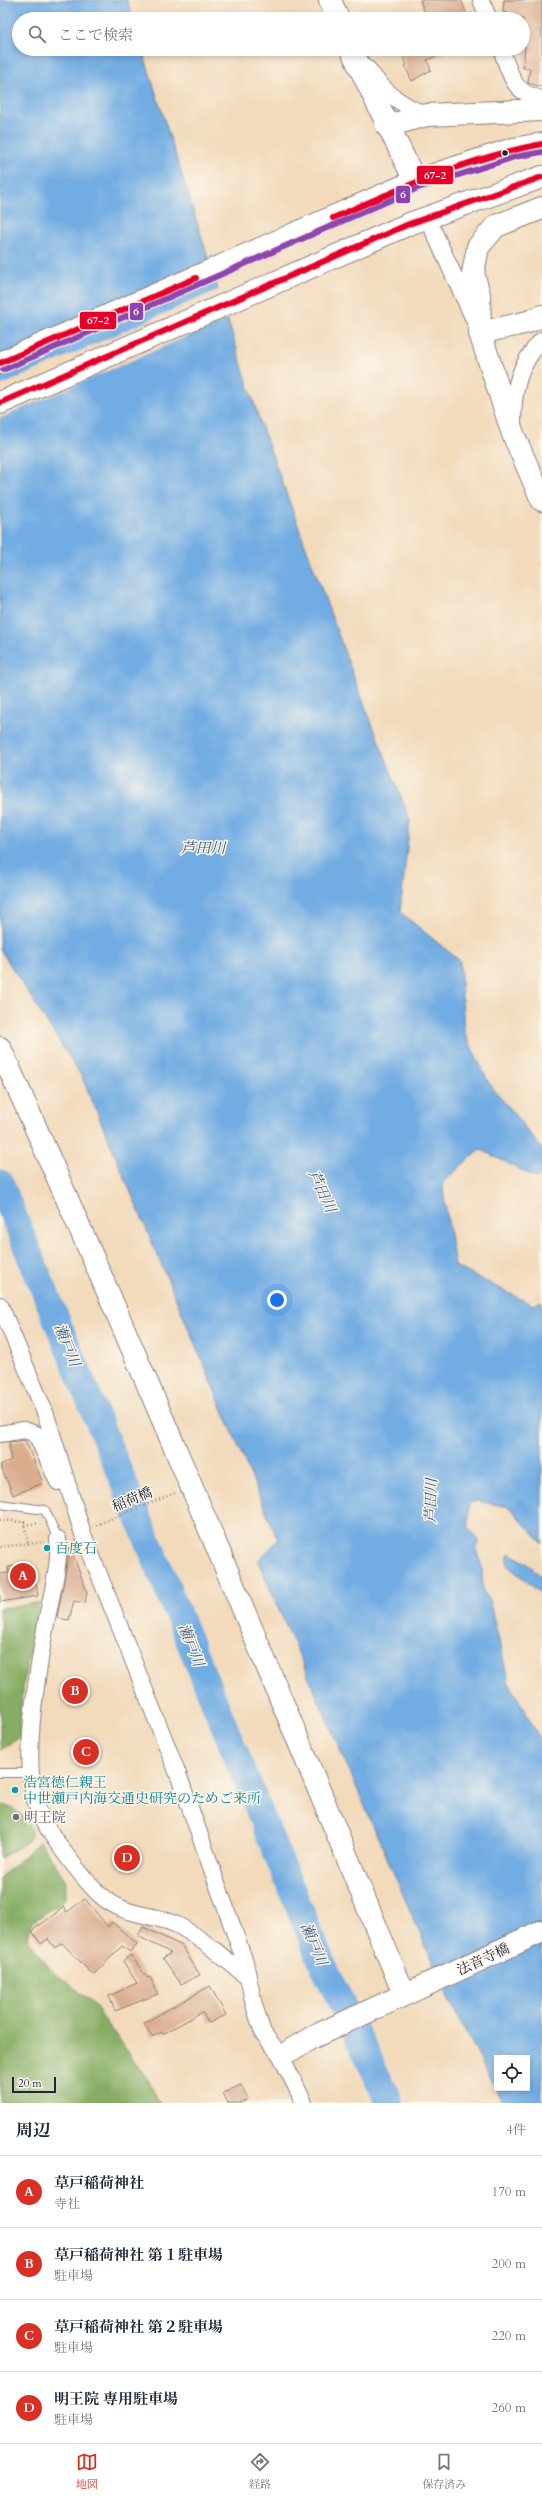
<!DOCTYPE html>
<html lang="ja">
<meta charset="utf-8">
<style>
:root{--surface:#fff;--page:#f6f6f7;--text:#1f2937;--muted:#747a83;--line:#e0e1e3;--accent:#d93025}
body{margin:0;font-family:Cardo,"Noto Serif JP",serif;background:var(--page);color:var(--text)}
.controls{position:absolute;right:12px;bottom:12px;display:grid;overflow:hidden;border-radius:0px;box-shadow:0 2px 6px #0003}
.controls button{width:36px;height:36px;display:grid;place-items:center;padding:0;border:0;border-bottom:1px solid var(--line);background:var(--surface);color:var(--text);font:20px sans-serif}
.scale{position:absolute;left:12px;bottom:10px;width:44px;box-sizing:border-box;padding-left:4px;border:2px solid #22223b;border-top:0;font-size:11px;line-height:14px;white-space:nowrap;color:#22223b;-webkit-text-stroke:3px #fbf7ec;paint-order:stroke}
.you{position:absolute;left:277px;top:1300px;width:14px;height:14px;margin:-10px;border:3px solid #fff;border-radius:50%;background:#1a73e8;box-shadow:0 0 0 6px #1a73e833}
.badge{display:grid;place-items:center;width:26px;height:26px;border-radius:50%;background:var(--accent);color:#fff;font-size:13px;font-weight:700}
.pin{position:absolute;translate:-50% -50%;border:2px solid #fff;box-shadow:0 1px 4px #0006}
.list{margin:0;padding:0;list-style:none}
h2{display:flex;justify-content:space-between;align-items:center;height:52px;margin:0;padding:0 16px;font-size:17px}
h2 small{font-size:13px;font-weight:400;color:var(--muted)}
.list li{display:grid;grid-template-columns:26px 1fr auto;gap:12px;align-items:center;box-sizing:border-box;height:72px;padding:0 16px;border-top:1px solid var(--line)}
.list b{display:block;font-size:15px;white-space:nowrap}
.list p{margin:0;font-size:13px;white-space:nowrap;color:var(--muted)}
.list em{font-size:13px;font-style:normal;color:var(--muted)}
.icon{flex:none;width:22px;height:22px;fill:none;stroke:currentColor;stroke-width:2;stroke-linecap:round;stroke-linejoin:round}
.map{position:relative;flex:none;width:542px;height:2103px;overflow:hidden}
.search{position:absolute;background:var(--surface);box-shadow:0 2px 6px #0003;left:12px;right:12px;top:12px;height:44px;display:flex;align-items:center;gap:10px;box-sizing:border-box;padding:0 14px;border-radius:22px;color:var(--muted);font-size:15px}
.sheet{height:340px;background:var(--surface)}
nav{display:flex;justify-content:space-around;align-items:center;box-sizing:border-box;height:56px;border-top:1px solid var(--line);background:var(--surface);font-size:11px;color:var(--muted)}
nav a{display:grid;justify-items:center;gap:2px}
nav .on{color:var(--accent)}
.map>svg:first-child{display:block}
</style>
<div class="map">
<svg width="542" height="2103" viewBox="0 0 542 2103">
<rect width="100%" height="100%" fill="#fbf7ec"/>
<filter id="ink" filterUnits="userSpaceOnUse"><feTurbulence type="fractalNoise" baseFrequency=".025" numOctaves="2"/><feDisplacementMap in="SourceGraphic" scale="8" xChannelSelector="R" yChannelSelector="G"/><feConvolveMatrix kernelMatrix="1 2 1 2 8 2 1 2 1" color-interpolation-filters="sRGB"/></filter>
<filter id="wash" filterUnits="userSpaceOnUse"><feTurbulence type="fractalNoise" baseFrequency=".012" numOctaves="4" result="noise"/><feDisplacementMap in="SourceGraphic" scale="16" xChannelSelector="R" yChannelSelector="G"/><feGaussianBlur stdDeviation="0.9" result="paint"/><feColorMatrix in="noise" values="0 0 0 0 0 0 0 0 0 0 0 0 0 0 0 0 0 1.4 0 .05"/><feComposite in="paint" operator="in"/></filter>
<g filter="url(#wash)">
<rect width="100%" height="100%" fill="#f2dabb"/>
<g fill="#86ad63" stroke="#54684f">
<path d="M39,1603L22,1691L19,1738L0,1750V1608Z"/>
<path d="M0,1805C14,1804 42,1828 27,1842C24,1844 3,1857 0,1858Z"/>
<path d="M40,1841L66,1881V1899L31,1923L27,1938L50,1969L91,2001L149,2081L160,2103H0V1878Z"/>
</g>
<g fill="#71ace2" stroke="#4a678e" fill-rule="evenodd">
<path d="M0,0H127L133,19H19V49H142L260,422L356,683L410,820L400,912L460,961L464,1032L489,1083L542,1149V1174L538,1179L480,1149L442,1183L455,1266L533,1305L542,1301V1543L509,1507L478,1501L469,1503V1529L479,1539L477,1551L482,1568L483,1591L489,1599L509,1683L542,1742V2103H503L449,2000L258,1561L278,1540L82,1077L0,949ZM497,2058H527V2088H497Z"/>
<path d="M509,1553L527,1563L542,1577V1594L508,1566L507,1561Z"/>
</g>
<path fill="#f2dabb" d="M220,289L229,318L0,418V386Z"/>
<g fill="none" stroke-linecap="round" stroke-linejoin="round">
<path stroke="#71ace2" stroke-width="27" d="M0,1183L322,1963L390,2103"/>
</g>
<g id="blocks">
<g fill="#dbad8f">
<path d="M420,0H461L469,19H427Z"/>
<path d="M504,0H542V87L528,83L530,68H523L525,46H523V19H507L508,13L503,12Z"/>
<path d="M402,49H453L427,60L431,70L412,81L405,66L407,65L401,53L403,52Z"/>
<path d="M25,1440L43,1483L13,1495L0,1465L11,1460L9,1442Z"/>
<path d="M70,1547L87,1592L85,1603L74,1601L69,1620L57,1618Z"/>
<path d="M27,1564L30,1584L36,1583L38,1596L0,1602V1574L9,1573L8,1567Z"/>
<path d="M85,1899L108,1927L112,1922L137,1944L130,1952L122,1946L93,1975L62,1943L55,1948L48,1939L41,1944L32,1931L64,1907L67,1912Z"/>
<path d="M143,1927L182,1946L200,1975L181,1984L163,1958L171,1953L138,1936Z"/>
<path d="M131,1955L147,1978L150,1977L158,1994L115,2011L109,1996L137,1983L123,1961Z"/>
<path d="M210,1986L226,2015L209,2023L202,2012L163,2034L161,2032L152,2037L144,2023Z"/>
<path d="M241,2085L248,2099L241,2103H228L223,2093Z"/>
</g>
</g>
</g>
<g filter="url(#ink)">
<use href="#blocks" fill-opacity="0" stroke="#8a7e7b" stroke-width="1"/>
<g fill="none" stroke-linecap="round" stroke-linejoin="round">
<defs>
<g id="lane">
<path d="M0,1504L45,1510L58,1539"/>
<path d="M0,1773H31"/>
</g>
<g id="street">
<path d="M481,0L489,19"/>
<path d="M501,49C511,75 512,93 542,99"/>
<path d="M368,69C383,91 401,106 427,115"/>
<path d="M427,217L477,326"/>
<path d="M513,422C513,389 519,364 542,340"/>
<path d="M0,1305L46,1415L83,1534L178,1774L245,1962L254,2005L263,2033L281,2056"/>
<path d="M0,1434L24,1430L36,1434L58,1482"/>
<path d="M58,1539C60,1567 51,1596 46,1623C38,1672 20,1763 38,1809C45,1830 84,1880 100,1895C127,1919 155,1912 181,1927C205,1941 227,1960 248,1978"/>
<path d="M290,2051L281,2056L304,2103"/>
</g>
<g id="secondary">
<path d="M330,0L338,19"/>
<path d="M351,49L415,181"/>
<path d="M387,126L427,115L542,110"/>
<path d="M542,316L528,322L480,333L513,434L542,500"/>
<path d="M0,1048C141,1361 272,1677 404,1994"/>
<path d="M291,2050L311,2038L542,1931"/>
</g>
<g id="highway">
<path d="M480,333L479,294L473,273L478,247L496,226L542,208"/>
<path d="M0,363L415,181L513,149L542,144"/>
<path d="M0,403L409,224L542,177"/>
</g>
</defs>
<use href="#lane" stroke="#8a7e7b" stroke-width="10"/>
<use href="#street" stroke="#8a7e7b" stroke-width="18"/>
<use href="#secondary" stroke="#8a7e7b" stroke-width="24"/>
<use href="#highway" stroke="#8a7e7b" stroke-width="24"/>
<g stroke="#8a7e7b" stroke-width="2.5" stroke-dasharray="1 3" stroke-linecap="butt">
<path d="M0,1520L24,1522L28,1544"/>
<path d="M24,1525L40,1523"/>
<path d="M96,1525L175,1493"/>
<path d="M0,1547L44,1542"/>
</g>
<use href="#lane" stroke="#fff" stroke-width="8"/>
<use href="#street" stroke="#fff" stroke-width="16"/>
<use href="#secondary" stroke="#fff" stroke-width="22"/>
<use href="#highway" stroke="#fff" stroke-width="22"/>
<defs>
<g id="bus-1">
<path d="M333,218C401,188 468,158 542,144"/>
<path d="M0,363L196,278"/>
<path d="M0,403L409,224L542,177"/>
</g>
<path id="bus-2" d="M3,370L418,188L515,157L542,152"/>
</defs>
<use href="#bus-1" stroke="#fbf7ec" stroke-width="9"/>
<use href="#bus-2" stroke="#fbf7ec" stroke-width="9"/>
<use href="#bus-1" stroke="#e4002b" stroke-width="6"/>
<use href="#bus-2" stroke="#8e44ad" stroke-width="6"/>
</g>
</g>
<circle fill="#22223b" stroke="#fbf7ec" stroke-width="1.5" cx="505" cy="153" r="3.5"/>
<g fill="#0f9aa8" stroke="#fbf7ec" stroke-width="1.5">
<circle cx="47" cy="1548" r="4"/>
<circle cx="15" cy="1790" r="4"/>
</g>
<circle fill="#6b7280" stroke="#fbf7ec" stroke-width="1.5" cx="16" cy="1817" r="4"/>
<g text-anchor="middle" stroke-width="3" stroke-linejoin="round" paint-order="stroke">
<g font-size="14" fill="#22223b" stroke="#fbf7ec">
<text transform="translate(132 1499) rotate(-22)" y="5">稲荷橋</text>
<text transform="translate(483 1959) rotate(-25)" y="5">法音寺橋</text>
</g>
<g font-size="14" fill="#0d838f" stroke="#fbf7ec" text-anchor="start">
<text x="55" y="1553">百度石</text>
<text x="23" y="1787">浩宮徳仁親王<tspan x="23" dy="16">中世瀬戸内海交通史研究のためご来所</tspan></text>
</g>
<g font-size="14" fill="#5b616d" stroke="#fbf7ec" text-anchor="start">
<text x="24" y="1822">明王院</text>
</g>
<g font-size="15" font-style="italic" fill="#42597e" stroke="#fbf7ec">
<text x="203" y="853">芦田川</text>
<text transform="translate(322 1191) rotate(65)" y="5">芦田川</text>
<text transform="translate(67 1345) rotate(68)" y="5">瀬戸川</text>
<text transform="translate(431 1501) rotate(-89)" y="5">芦田川</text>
<text transform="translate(191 1645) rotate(68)" y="5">瀬戸川</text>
<text transform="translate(314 1944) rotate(67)" y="5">瀬戸川</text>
</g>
</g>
<g stroke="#fbf7ec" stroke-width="1.5">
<rect x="416" y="165" width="38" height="20" rx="4" fill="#e4002b"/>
<rect x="395" y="185" width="16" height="19" rx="4" fill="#8e44ad"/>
<rect x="129" y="302" width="15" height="19" rx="4" fill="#8e44ad"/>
<rect x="79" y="311" width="38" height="19" rx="4" fill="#e4002b"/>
</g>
<g font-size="11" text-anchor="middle" font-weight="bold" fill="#fff">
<text x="435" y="179">67-2</text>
<text x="403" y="198">6</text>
<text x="136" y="315">6</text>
<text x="98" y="324">67-2</text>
</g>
</svg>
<div class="controls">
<button><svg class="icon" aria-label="locate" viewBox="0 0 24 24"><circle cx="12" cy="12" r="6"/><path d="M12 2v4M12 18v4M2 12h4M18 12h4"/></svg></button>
</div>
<div class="scale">20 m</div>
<div class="you"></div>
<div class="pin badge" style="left:23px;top:1576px">A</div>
<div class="pin badge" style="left:75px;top:1691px">B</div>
<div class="pin badge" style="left:86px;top:1752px">C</div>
<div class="pin badge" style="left:127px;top:1858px">D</div>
<div class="search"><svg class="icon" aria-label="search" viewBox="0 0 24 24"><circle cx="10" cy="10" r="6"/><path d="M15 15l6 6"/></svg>ここで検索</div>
</div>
<section class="sheet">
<h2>周辺<small>4件</small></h2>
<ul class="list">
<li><span class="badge">A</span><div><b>草戸稲荷神社</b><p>寺社</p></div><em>170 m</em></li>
<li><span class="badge">B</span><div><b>草戸稲荷神社 第１駐車場</b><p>駐車場</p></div><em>200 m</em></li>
<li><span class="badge">C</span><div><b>草戸稲荷神社 第２駐車場</b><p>駐車場</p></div><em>220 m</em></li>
<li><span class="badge">D</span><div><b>明王院 専用駐車場</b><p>駐車場</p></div><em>260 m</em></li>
</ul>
</section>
<nav>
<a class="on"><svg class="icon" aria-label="map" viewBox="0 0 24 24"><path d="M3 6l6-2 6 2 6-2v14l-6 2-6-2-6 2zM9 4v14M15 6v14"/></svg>地図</a>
<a><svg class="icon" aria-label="directions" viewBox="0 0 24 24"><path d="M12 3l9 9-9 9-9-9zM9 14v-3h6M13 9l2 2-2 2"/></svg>経路</a>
<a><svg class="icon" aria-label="saved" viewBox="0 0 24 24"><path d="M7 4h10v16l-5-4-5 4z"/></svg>保存済み</a>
</nav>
